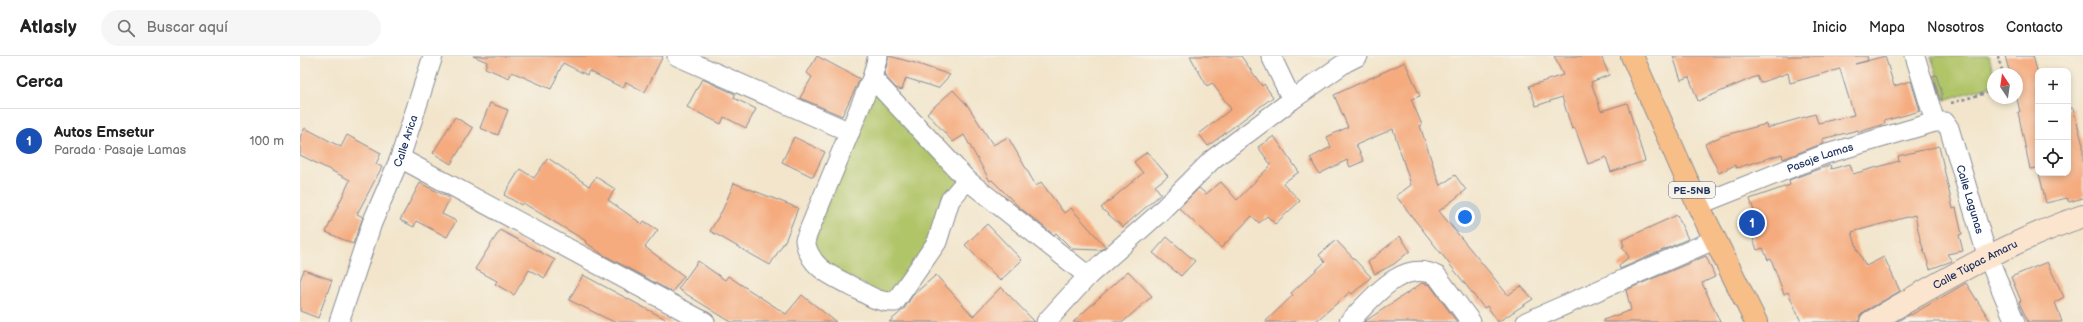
<!DOCTYPE html>
<html lang="es">
<meta charset="utf-8">
<style>
:root{--surface:#fff;--page:#f6f6f6;--text:#222;--muted:#767676;--line:#e0e0e0;--accent:#db2777}
body{margin:0;font-family:"Balsamiq Sans",sans-serif;background:var(--page);color:var(--text)}
.controls{position:absolute;right:12px;top:12px;display:grid;overflow:hidden;border-radius:8px;box-shadow:0 2px 6px #0003}
.controls button{width:36px;height:36px;display:grid;place-items:center;padding:0;border:0;border-bottom:1px solid var(--line);background:var(--surface);color:var(--text);font:20px sans-serif}
.compass{position:absolute;left:1687px;top:12px;width:36px;height:36px;border-radius:50%;background:var(--surface);box-shadow:0 2px 6px #0003;rotate:347deg}
.you{position:absolute;left:1165px;top:161px;width:14px;height:14px;margin:-10px;border:3px solid #fff;border-radius:50%;background:#1a73e8;box-shadow:0 0 0 6px #1a73e833}
.badge{display:grid;place-items:center;width:26px;height:26px;border-radius:50%;background:var(--accent);color:#fff;font-size:13px;font-weight:700}
.pin{position:absolute;translate:-50% -50%;border:2px solid #fff;box-shadow:0 1px 4px #0006}
.list{margin:0;padding:0;list-style:none}
h2{display:flex;justify-content:space-between;align-items:center;height:52px;margin:0;padding:0 16px;font-size:17px}
h2 small{font-size:13px;font-weight:400;color:var(--muted)}
.list li{display:grid;grid-template-columns:26px 1fr auto;gap:12px;align-items:center;box-sizing:border-box;height:64px;padding:0 16px;border-top:1px solid var(--line)}
.list b{display:block;font-size:15px;white-space:nowrap}
.list p{margin:0;font-size:13px;white-space:nowrap;color:var(--muted)}
.list em{font-size:13px;font-style:normal;color:var(--muted)}
.icon{flex:none;width:22px;height:22px;fill:none;stroke:currentColor;stroke-width:2;stroke-linecap:round;stroke-linejoin:round}
.map{position:relative;flex:none;width:1783px;height:266px;overflow:hidden}
header{display:flex;align-items:center;gap:24px;box-sizing:border-box;height:56px;padding:0 20px;background:var(--surface);border-bottom:1px solid var(--line)}
header strong{font-size:19px}
nav{display:flex;gap:22px;margin-inline-start:auto;font-size:14px}
.search{width:280px;height:36px;background:var(--page);display:flex;align-items:center;gap:10px;box-sizing:border-box;padding:0 14px;border-radius:22px;color:var(--muted);font-size:15px}
main{display:flex}
aside{flex:1;background:var(--surface)}
.map>svg:first-child{display:block}
</style>
<header>
<strong>Atlasly</strong>
<div class="search"><svg class="icon" aria-label="search" viewBox="0 0 24 24"><circle cx="10" cy="10" r="6"/><path d="M15 15l6 6"/></svg>Buscar aquí</div>
<nav><a>Inicio</a><a>Mapa</a><a>Nosotros</a><a>Contacto</a></nav>
</header>
<main>
<aside>
<h2>Cerca<small></small></h2>
<ul class="list">
<li><span class="badge" style="background:#1a4fb4">1</span><div><b>Autos Emsetur</b><p>Parada · Pasaje Lamas</p></div><em>100 m</em></li>
</ul>
</aside>
<div class="map">
<svg width="1783" height="266" viewBox="0 0 1783 266">
<rect width="100%" height="100%" fill="#f7f3e8"/>
<filter id="ink" filterUnits="userSpaceOnUse"><feTurbulence type="fractalNoise" baseFrequency=".025" numOctaves="2"/><feDisplacementMap in="SourceGraphic" scale="8" xChannelSelector="R" yChannelSelector="G"/><feConvolveMatrix kernelMatrix="1 2 1 2 8 2 1 2 1" color-interpolation-filters="sRGB"/></filter>
<filter id="wash" filterUnits="userSpaceOnUse"><feTurbulence type="fractalNoise" baseFrequency=".012" numOctaves="4" result="noise"/><feDisplacementMap in="SourceGraphic" scale="16" xChannelSelector="R" yChannelSelector="G"/><feGaussianBlur stdDeviation="0.9" result="paint"/><feColorMatrix in="noise" values="0 0 0 0 0 0 0 0 0 0 0 0 0 0 0 0 0 1.4 0 .05"/><feComposite in="paint" operator="in"/></filter>
<g filter="url(#wash)">
<rect width="100%" height="100%" fill="#f2e5cb"/>
<g fill="#b0c468" stroke="#667a63">
<path d="M1631,0H1689L1694,18L1693,29L1645,44Z"/>
<path d="M572,22L667,124L595,246L509,199Z"/>
</g>
<g id="blocks">
<g fill="#f5ab7e">
<path d="M173,0H363L345,36L326,26L323,32L289,15L287,19L263,7L251,33L212,16L209,22L185,12L187,6Z"/>
<path d="M517,0L560,23L542,60L500,42L512,21L507,17Z"/>
<path d="M589,0L615,7L650,19L638,32L606,22L602,34L596,32L584,19Z"/>
<path d="M890,0H941L962,30L964,28L973,41L908,90L899,78L931,53L912,27L907,30Z"/>
<path d="M1254,0H1301L1309,19L1291,26L1301,55L1327,47L1345,105L1311,116L1306,101L1288,108L1275,72L1272,73L1262,41L1236,50L1229,30L1263,19Z"/>
<path d="M1373,0H1567L1568,5L1555,8L1585,0L1594,30L1611,25L1620,55L1584,65L1585,68L1559,76L1558,74L1522,83L1524,87L1483,103L1482,98L1436,112L1435,109L1419,117L1405,88L1422,80L1466,68L1467,72L1515,58L1518,67L1554,59L1540,13L1490,27L1488,17L1460,27L1457,20L1398,45L1389,21L1381,24Z"/>
<path d="M1705,0H1733L1738,18V112L1730,113L1718,56H1720L1717,42V18H1710Z"/>
<path d="M1105,6L1120,40L1111,43L1122,69L1120,70L1140,130L1155,119L1166,134L1139,155L1208,239L1221,230L1233,243L1198,266L1187,250L1184,252L1096,140L1111,129L1093,73L1056,89L1064,105L1050,111L1047,104L1019,118L1010,102L1031,91L1027,81L1048,71L1034,39Z"/>
<path d="M1636,19L1642,37V44H1640L1632,20Z"/>
<path d="M402,23L435,38L434,42L456,53L446,72L424,61L421,68L387,51Z"/>
<path d="M653,34L668,50L693,89L708,81L736,130L741,126L764,157L771,152L805,190L801,194L772,193L756,177L754,179L719,151L692,124L690,125L664,79L653,86L627,57Z"/>
<path d="M190,47L208,54L198,79L180,72Z"/>
<path d="M1773,52L1783,89V142L1769,146L1767,142L1746,147L1739,117H1768V53Z"/>
<path d="M155,61L173,72L151,108L133,97Z"/>
<path d="M5,72L41,91L47,79L81,97L76,108L82,111L57,158L63,161L53,188L26,176L50,124L0,99V81Z"/>
<path d="M974,80L999,116L983,127L1000,145L975,168L967,160L959,167L952,160L921,192L879,152L899,132L906,138L921,126L937,144L971,109L958,91Z"/>
<path d="M494,81L525,96L513,121L482,106Z"/>
<path d="M1639,90L1653,153L1656,152L1662,178L1659,179L1663,195L1647,198L1652,205L1630,213L1620,183L1615,159L1552,176L1558,195L1566,210L1584,201L1600,235L1565,255L1560,260L1559,266H1501L1488,236L1484,238L1471,203L1468,204L1463,192L1457,194L1446,160L1455,158L1450,143L1490,129L1489,124L1530,109L1531,113L1550,108L1553,118L1599,105L1598,100Z"/>
<path d="M847,96L868,120L855,130L861,138L823,171L801,152L843,117L834,106Z"/>
<path d="M248,102L289,130L296,121L315,133L308,144L342,168L344,165L358,174L345,191L384,220L372,236L302,198L285,186L286,185L223,147L221,149L204,139L220,113L234,122Z"/>
<path d="M120,127L150,142L142,158L156,165L147,181L116,165L114,171L100,164Z"/>
<path d="M434,127L498,152L486,183L470,209L410,175L423,153Z"/>
<path d="M1377,159L1388,183L1320,213L1319,209L1329,201L1322,191L1324,190L1322,184Z"/>
<path d="M687,168L722,204L700,225L665,189Z"/>
<path d="M200,174L255,204L245,222L229,214L214,239L195,228L197,225L175,213Z"/>
<path d="M1100,180L1110,195L1094,208L1075,218L1068,206Z"/>
<path d="M867,181L895,205L881,220L853,197Z"/>
<path d="M1036,184L1071,221L1052,238L1050,236L1015,266H965L993,239L991,237L1025,206L1019,199Z"/>
<path d="M1406,200L1415,221L1402,227L1420,266H1304L1303,264L1331,254L1326,234Z"/>
<path d="M398,205L425,224L428,220L486,258L502,239L536,266H431L378,233Z"/>
<path d="M1747,206L1764,241L1755,246L1762,266H1728L1719,246L1721,245L1711,221Z"/>
<path d="M4,214L32,224L18,262L0,255V224Z"/>
<path d="M828,215L852,240L823,266H773Z"/>
<path d="M283,219L371,266H314L269,244Z"/>
<path d="M636,219L673,260L701,231L735,266H589L604,253L613,239Z"/>
<path d="M1122,227L1130,229L1157,266H1064Z"/>
<path d="M1666,227L1691,266H1596L1610,258L1611,259Z"/>
</g>
</g>
</g>
<g filter="url(#ink)">
<use href="#blocks" fill-opacity="0" stroke="#868a94" stroke-width="1"/>
<g fill="none" stroke-linecap="round" stroke-linejoin="round">
<defs>
<g id="street">
<path d="M377,0L550,76"/>
<path d="M578,0L572,22L505,184C509,211 530,219 551,230C567,238 576,247 595,246L637,186L650,144L667,124"/>
<path d="M971,0L992,44"/>
<path d="M1615,0L1635,66"/>
<path d="M572,22L667,124L788,220"/>
<path d="M100,102L405,266"/>
<path id="s1" d="M1398,149L1523,99L1635,66H1645L1649,72L1687,199L1715,266"/>
<path id="s2" d="M39,266L72,167L100,102L133,0"/>
<path d="M746,266L788,220L857,159L913,103L992,44L1046,6L1058,0"/>
<path d="M1049,266C1071,244 1102,201 1137,220L1171,266"/>
<path d="M1226,266L1416,183"/>
</g>
<g id="secondary">
<path id="s3" d="M1571,266C1640,226 1707,186 1783,160"/>
</g>
<path id="highway" d="M1332,0L1398,149L1456,266"/>
</defs>
<use href="#street" stroke="#868a94" stroke-width="21"/>
<use href="#secondary" stroke="#868a94" stroke-width="24"/>
<use href="#highway" stroke="#868a94" stroke-width="24"/>
<g stroke="#868a94" stroke-width="2.5" stroke-dasharray="3 3" stroke-linecap="butt">
<path d="M1698,0L1703,18"/>
<path d="M1651,47L1693,35"/>
</g>
<use href="#street" stroke="#fff" stroke-width="19"/>
<use href="#secondary" stroke="#fce5cf" stroke-width="22"/>
<use href="#highway" stroke="#f7be88" stroke-width="22"/>
</g>
</g>
<g text-anchor="middle" stroke-width="3.5" stroke-linejoin="round" paint-order="stroke">
<rect fill="#f7f3e8" stroke="#5d6a87" stroke-width="1" x="1369" y="126" width="46" height="16" rx="3"/>
<g font-size="10" font-weight="bold" fill="#1b2f5e">
<text x="1392" y="138">PE-5NB</text>
</g>
<g font-size="11" fill="#1b2f5e" stroke="#f7f3e8">
<text dy="4" stroke="none"><textPath href="#s2" startOffset="193">Calle Arica</textPath></text>
<text dy="4" stroke="none"><textPath href="#s1" startOffset="131">Pasaje Lamas</textPath></text>
<text dy="4" stroke="none"><textPath href="#s1" startOffset="343">Calle Lagunas</textPath></text>
<text dy="4" stroke="none"><textPath href="#s3" startOffset="119">Calle Túpac Amaru</textPath></text>
</g>
</g>
</svg>
<div class="controls">
<button>+</button>
<button>−</button>
<button><svg class="icon" aria-label="locate" viewBox="0 0 24 24"><circle cx="12" cy="12" r="6"/><path d="M12 2v4M12 18v4M2 12h4M18 12h4"/></svg></button>
</div>
<svg class="compass" viewBox="-18 -18 36 36"><path d="M0-13l5 13h-10z" fill="#e53935"/><path d="M0 13l5-13h-10z" fill="#767676"/></svg>
<div class="you"></div>
<div class="pin badge" style="left:1452px;top:167px;background:#1a4fb4">1</div>
</div>
</main>
